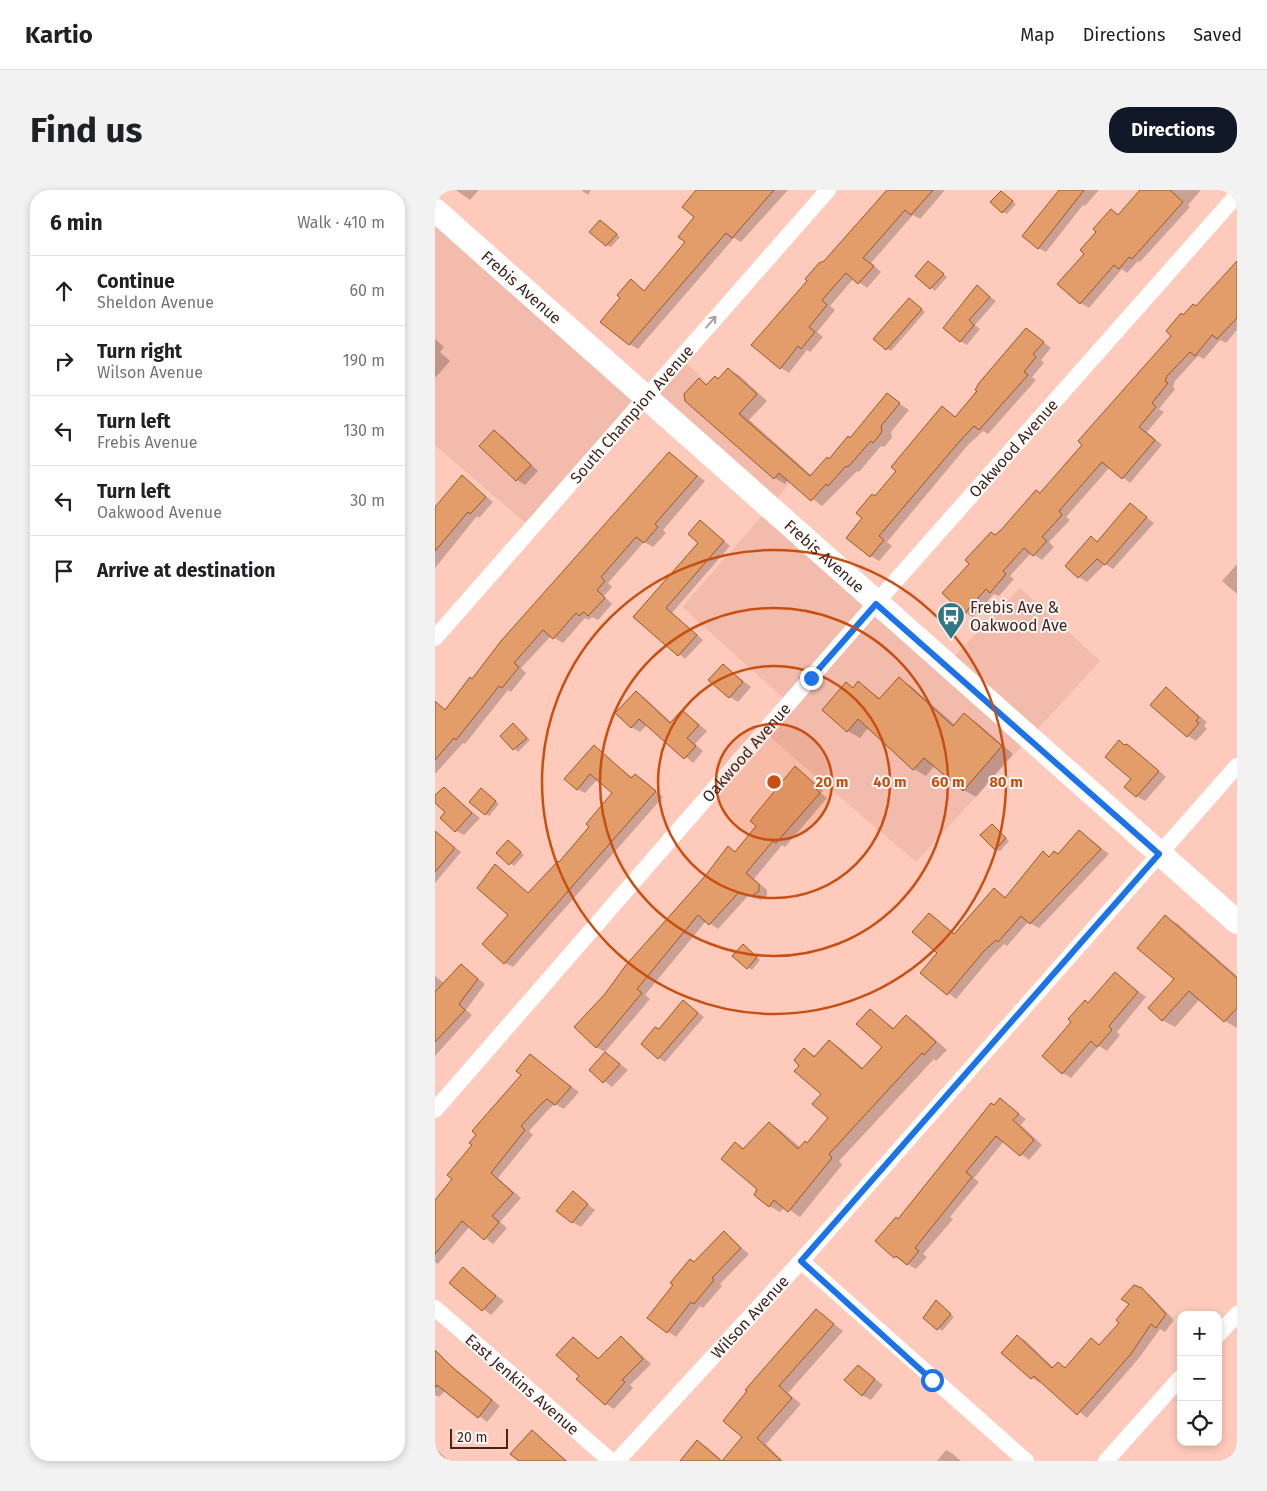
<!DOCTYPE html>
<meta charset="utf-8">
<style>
:root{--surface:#fff;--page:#f2f2f2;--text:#202124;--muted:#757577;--line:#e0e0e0;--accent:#111827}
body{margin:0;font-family:"Fira Sans",sans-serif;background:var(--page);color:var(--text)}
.controls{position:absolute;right:15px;bottom:15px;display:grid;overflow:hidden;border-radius:10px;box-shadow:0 2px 8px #0003}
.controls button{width:45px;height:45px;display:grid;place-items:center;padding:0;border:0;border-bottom:1px solid var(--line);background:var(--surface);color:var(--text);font:25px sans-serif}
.scale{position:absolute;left:15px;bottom:12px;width:58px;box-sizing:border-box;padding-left:5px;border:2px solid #46251c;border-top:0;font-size:14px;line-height:18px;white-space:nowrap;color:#46251c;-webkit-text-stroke:4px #f8f8f8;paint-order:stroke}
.stop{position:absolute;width:15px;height:15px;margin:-11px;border:4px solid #1a73e8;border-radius:50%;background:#fff}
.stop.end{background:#1a73e8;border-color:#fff;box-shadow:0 1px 5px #0008}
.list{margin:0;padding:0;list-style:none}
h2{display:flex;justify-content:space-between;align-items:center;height:65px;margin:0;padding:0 20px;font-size:21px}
h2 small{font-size:16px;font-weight:400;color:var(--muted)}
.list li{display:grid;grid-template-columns:32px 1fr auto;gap:15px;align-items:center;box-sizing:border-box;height:70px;padding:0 20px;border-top:1px solid var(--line)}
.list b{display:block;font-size:19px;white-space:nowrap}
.list p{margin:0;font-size:16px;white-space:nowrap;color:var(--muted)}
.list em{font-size:16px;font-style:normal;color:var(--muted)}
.icon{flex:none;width:28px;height:28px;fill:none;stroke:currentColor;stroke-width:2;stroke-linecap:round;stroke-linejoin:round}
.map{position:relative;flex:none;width:802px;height:1271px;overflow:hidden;border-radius:20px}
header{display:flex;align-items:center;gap:30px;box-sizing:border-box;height:70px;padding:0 25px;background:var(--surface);border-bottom:1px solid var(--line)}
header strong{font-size:24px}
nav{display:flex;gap:28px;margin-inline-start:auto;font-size:18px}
.intro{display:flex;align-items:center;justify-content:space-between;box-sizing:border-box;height:120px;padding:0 30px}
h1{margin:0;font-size:35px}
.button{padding:12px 22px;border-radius:20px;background:var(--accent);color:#fff;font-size:18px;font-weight:700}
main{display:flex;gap:30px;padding:0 30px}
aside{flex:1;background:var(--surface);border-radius:20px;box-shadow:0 2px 8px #0003}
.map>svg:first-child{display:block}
</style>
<header>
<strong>Kartio</strong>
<nav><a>Map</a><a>Directions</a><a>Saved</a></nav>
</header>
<div class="intro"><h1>Find us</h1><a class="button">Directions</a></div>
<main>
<aside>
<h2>6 min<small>Walk · 410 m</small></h2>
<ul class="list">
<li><svg class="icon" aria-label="ahead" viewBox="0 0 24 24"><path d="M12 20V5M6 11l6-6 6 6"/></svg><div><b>Continue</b><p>Sheldon Avenue</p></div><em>60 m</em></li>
<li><svg class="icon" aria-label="right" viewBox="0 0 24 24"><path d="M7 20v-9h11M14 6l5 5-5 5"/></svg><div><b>Turn right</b><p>Wilson Avenue</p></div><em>190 m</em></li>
<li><svg class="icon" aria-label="left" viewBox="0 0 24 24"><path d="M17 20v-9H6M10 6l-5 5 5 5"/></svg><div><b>Turn left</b><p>Frebis Avenue</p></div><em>130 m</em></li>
<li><svg class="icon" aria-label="left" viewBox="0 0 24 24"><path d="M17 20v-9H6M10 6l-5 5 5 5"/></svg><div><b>Turn left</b><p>Oakwood Avenue</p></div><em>30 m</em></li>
<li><svg class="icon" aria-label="arrive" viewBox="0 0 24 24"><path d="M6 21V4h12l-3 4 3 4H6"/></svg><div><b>Arrive at destination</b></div></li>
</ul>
</aside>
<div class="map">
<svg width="802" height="1271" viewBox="0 0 802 1271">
<rect width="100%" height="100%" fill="#fecabb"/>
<path fill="#f2bbab" d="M0,19L210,204L243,166L368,278L336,315L514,472L585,398L665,471L481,672L328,541L355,514L247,417L332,320L208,209L95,337L0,255Z"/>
<g fill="#0003">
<path d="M21,0H44L35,10Z"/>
<path d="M146,0H156L153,5Z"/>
<path d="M274,0H353L306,52L299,48L203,159L194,154L186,108L196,91L210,101L252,52L260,27Z"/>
<path d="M453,0H510L485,29L478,25L436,73L446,82L432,98L419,88L395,116L400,120L382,142L388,147L375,162L372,160L354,183L346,178L409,51Z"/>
<path d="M626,0H664L650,16L648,15L611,62L603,58Z"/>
<path d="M704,0H766L753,15L755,17L705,72L703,71L692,83L687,79L654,118L646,113L651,64L676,20L685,26L706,2Z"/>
<path d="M566,2L581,14L572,24L568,22Z"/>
<path d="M169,33L185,47L176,57L172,55Z"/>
<path d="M802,72V140L791,153L785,150L769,169L763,166L740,191L738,197L740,199L724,219L729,222L712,242L727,255L695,293L675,277L631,327L635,330L614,352L619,357L607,370L596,363L575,386L579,389L564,406L559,404L538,427L530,423L561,346L606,304L738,145L748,126L762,117Z"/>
<path d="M497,74L512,87L500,101L481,85Z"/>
<path d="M542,97L561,111L540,135L545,139L532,155L525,151Z"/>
<path d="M478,112L490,122L456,161L452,159Z"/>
<path d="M591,139L616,158L606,170L609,173L597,187L601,190L553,244L548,241L532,256L452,352L457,356L444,371L436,366L413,347L507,218L521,227Z"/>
<path d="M0,149L9,157L5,162L15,171L0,188Z"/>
<path d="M293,180L304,185L332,211L314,230L376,285L416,249L452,205L474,220L456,242L457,248L449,257L446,256L424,282L422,281L387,316L353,290L350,294L340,288L264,190L273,195L284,190Z"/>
<path d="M59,242L68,247L103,281L90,295L82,290Z"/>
<path d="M234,264L270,291L228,340L231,343L218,357L209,352L173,393L177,397L169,406L177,414L163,430L157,427L154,430L150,428L128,453L116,446L86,478L91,483L76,502L73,500L30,554L28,553L0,584V517L2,514L11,520Z"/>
<path d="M27,287L58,312L44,328L42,326L0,378V319Z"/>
<path d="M696,315L719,333L678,379L670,374L652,392L644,387L632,376L656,348L663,352Z"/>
<path d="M266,331L295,356L237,423L268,450L250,469L200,426L264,352Z"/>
<path d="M802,374V404L787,391Z"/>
<path d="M288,475L316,497L303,512L295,507Z"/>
<path d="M464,489L476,496L520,535L529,525L541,532L578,564L541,607L529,600L500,575L491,586L479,579L434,537L425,548L413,541L411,494L419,498L423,493L446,509Z"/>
<path d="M731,499L772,532L769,536L772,539L761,551L753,546Z"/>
<path d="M201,503L210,508L237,533L248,521L272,541L260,554L268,561L258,573L212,535L205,542L196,537Z"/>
<path d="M78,535L95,550L83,562L67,546Z"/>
<path d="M684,552L701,561L731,587L710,611L701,606L698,589Z"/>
<path d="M159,557L198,588L200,585L208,590L228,607L78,777L70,773L75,725L61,676L95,704L125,673L156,637L179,603L163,589L150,603L142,599Z"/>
<path d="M360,578L388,601L386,603L392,608L350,657L347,655L319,689L332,700V706L326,710L313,706L283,739L271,731L210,805L215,809L170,862L161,857L171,805L293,658L301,662L323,636Z"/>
<path d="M9,599L45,628L29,645L21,641L12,622L0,612V607Z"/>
<path d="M50,602L64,614L54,626L50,624Z"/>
<path d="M557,635L574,651L565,661L561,659Z"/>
<path d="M645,641L674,664L604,738L593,732L572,756L569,754L558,765L521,809L487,783L504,763L494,724L520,744L560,700L572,708L609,663L616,667L624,664Z"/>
<path d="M6,647L26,662L0,693V653Z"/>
<path d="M77,654L89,665L79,676L63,663Z"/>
<path d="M730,727L743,734L802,786V838L790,831L765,809L740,837L727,830L741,789Z"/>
<path d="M312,758L325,770L317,780L299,766Z"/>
<path d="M26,775L50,794L31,820L37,825L0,866V786L10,794Z"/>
<path d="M680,784L711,807L682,842L685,845L672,861L664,856L636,888L628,883L654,814Z"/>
<path d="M249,812L269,827L230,872L224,868V840Z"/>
<path d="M435,821L460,839L471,826L482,833L512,860L501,871L499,869L404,971L407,975L365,1027L350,1017L345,1022L334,1016L300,953L310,959L334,933L345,940L366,958L372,955L395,928L387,904L366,875L370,860L381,866L394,851L405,858L429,879L449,857Z"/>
<path d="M171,863L193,880L177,897L156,880Z"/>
<path d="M95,866L144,902L129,919L120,914L114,919L94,941L98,945L63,988L86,1008L65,1032L72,1038L58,1054L35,1036L3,1074L0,1072V1013L19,989L39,955L88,885Z"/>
<path d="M565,910L591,929L586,935L607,955L594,970L569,951L539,988L544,992L515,1027L518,1029L488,1064L492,1067L481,1079L460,1067L464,1030Z"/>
<path d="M138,1003L160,1020L146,1037L137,1032Z"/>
<path d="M289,1043L314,1064L285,1094L287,1096L268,1118L265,1116L241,1147L214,1128Z"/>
<path d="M28,1079L69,1111L56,1125L16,1093Z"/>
<path d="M700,1096L715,1105L739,1130L730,1142L725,1139L704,1168L652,1228L607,1191L605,1193L597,1188L582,1146L591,1151L619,1178L623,1174L631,1178L656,1150L665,1155L686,1133L696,1114Z"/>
<path d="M505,1114L519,1127L507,1141L503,1138Z"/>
<path d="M381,1120L408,1141L353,1203L366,1214L331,1254L348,1271H289L309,1247Z"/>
<path d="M186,1148L194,1153L216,1174L195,1195L198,1198L179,1219L171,1214L138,1149L165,1169Z"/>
<path d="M0,1162L65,1216L52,1232L11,1200L4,1207L0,1205Z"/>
<path d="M423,1176L448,1195L436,1210L427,1205Z"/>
<path d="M97,1242L105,1247L132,1271H85Z"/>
<path d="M262,1251L272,1257L288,1271H247Z"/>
<path d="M0,1258L14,1271H0Z"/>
<path d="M511,1260L518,1264L526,1271H502Z"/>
</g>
<g fill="#e29d6b" stroke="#975825">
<path d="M261,0H339L297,48L291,43L194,155L165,132L185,108L182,105L196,89L209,101L250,52L243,47L259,27L247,17Z"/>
<path d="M452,0H498L476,25L470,20L428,68L439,76L423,94L411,83L387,110L392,115L374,137L380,142L366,159L363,156L345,179L316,155L372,91L370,89L384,73L389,71Z"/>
<path d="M624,0H649L603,59L587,46Z"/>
<path d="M705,0H735L748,12L697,69L694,67L684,79L679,75L645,114L622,94L649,64L645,60L661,42L658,39L676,19L683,25Z"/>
<path d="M566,1L578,11L567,23L555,12Z"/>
<path d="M165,30L182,44L171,56L154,42Z"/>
<path d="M493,71L509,84L495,99L480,86Z"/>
<path d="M802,71V128L782,149L777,145L760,166L755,162L732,186L730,191L733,193L717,213L721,217L704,237L720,250L687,289L667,272L624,321L627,325L607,347L612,351L598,366L589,358L568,381L571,384L555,403L551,399L529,424L507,403L534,374L530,370L556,342L560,345L566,340L601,300L605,303L647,255L643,251L736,146L731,141L746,123L748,125L758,114L761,116Z"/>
<path d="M542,95L555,107L534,130L539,135L525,152L508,138Z"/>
<path d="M474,108L487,119L451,160L438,149Z"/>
<path d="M591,138L609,152L598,164L601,167L589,182L593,185L544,240L539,236L524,252L444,346L449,350L435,367L411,348L427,328L421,323L437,304L440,306L461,281L456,277L507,216L520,227L542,201L540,200L544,193Z"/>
<path d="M293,178L322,204L304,224L375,286L392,267L394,269L413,246L415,248L452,203L465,213L446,236L447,242L438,253L436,251L413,277L411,276L393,296L391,294L376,311L344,283L339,289L250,211L249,204L264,188L271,195L280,186L283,189Z"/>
<path d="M59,240L96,275L81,291L44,256Z"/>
<path d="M234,262L262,286L220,334L223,337L209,353L201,347L166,387L170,391L162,400L170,408L153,426L149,422L144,426L141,423L118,449L108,440L79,473L84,477L67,498L64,496L21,550L19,548L0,570V511L10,520L35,487L37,489L66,451Z"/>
<path d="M27,285L51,307L35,324L33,322L0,361V317Z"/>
<path d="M695,313L712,327L670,375L662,369L643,388L630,376L656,346L662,352Z"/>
<path d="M265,330L289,351L231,418L262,445L243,466L198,427L263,353L253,344Z"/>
<path d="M288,474L308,492L294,508L273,490Z"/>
<path d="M464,487L518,536L529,523L567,556L528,601L489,568L478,580L423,529L412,542L387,520L411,492L418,498L423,491L444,509Z"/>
<path d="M731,497L764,527L761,531L764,533L752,547L715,515Z"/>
<path d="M201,501L235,533L247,520L264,535L252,548L261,556L249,569L204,529L196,538L180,523Z"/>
<path d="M78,533L92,548L78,560L65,546Z"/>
<path d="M684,550L689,555L692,554L724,581L701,607L689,597L696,589L670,567Z"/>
<path d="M159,555L196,588L200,584L221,601L69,774L47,754L73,725L42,698L60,674L93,703L123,671L124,672L154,637L151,634L177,603L155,584L142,600L129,589Z"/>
<path d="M360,576L381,595L379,597L385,603L341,653L338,651L311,683L324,694V701L317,706L304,702L274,735L263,725L202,799L207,803L161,858L139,837L170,804L191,775L271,685L293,656L300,662L321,636L315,631Z"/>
<path d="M9,597L37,623L20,642L5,628L10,622L0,613V605Z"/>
<path d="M46,598L61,611L50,625L34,612Z"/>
<path d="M557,634L571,648L560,660L545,645Z"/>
<path d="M644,640L666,659L595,734L586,726L563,752L561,750L549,761L512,805L485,783L502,763L477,742L494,723L519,744L559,698L570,708L608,661L614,667L619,661L623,664Z"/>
<path d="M0,641L20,658L0,682Z"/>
<path d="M73,650L86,662L74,675L61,663Z"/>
<path d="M730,725L802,788V818L789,832L754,801L727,831L713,818L739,789L702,758Z"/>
<path d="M308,754L322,767L312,779L297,766Z"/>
<path d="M26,774L43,789L24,814L30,820L0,852V802Z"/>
<path d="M680,782L703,802L674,836L677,840L662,857L656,851L627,884L607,866L636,832L633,829L650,810L653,813Z"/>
<path d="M248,810L263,823L223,869L206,854L220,837L224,839Z"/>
<path d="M435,819L458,839L471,825L501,852L489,865L487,863L394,964L397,968L353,1022L339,1010L334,1017L319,1005L322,999L286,969L300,952L308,959L334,932L363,959L370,951L372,953L393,928L377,914L386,904L359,881L364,876L359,870L369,858L379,867L394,850L427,879L447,857L421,834Z"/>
<path d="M170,862L185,874L168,893L154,880Z"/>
<path d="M95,864L136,897L120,915L112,909L106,914L86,936L90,940L56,983L78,1003L57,1026L64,1032L49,1050L27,1031L0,1064V1010L17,989L12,985L37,955L34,953L41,945L37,941L86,885L81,881Z"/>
<path d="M565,908L584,924L578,930L599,950L585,966L561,946L531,982L537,987L480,1058L484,1061L472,1075L461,1066L459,1068L440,1051L461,1027L463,1029L556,913L559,915Z"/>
<path d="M138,1001L153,1014L137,1033L121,1021Z"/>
<path d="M289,1041L306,1058L277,1088L279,1090L259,1114L256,1112L232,1143L212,1128L238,1095L235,1093L255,1069L259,1072Z"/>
<path d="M28,1077L61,1106L47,1121L14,1093Z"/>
<path d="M699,1095L707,1098L731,1124L721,1138L716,1134L696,1164L642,1225L599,1186L596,1189L566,1163L582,1145L617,1178L623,1172L630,1178L656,1148L664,1155L684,1133L681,1130L694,1114L686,1109Z"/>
<path d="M501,1110L516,1124L502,1140L488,1128Z"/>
<path d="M381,1119L399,1134L344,1196L357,1208L322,1248L346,1271H287L307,1247L288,1231L312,1201L310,1200Z"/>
<path d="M186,1146L208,1169L187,1190L190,1192L170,1215L141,1189L144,1186L121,1165L138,1147L163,1169Z"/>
<path d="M0,1160L18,1178L57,1210L43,1228L2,1195L0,1198Z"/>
<path d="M423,1175L440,1189L427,1206L409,1190Z"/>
<path d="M97,1240L131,1271H84L75,1264Z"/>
<path d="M262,1250L286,1271H245Z"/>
</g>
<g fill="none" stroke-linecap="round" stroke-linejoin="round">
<g stroke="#fff" stroke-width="16">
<path id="s1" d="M0,448L393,0"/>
<path id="s2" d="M0,920L441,413L802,5"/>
<path d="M366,1071L591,1271"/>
<path id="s3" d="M0,1118L176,1271"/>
<path d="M783,1145L802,1124"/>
<path id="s4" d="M182,1271L366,1071L802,576"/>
<path d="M671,1271L746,1187"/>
</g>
<path stroke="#fff" stroke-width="24" id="s5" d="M0,20L802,732"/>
</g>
<defs><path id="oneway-shaft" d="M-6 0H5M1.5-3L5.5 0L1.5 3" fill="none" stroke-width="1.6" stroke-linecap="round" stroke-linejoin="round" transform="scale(1.25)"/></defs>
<use stroke="#ac9d99" href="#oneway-shaft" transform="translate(276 132) rotate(-49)"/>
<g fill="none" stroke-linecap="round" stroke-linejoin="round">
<path stroke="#1a73e8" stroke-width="6" d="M376,488L441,414L724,664L366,1071L497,1190"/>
</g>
<circle cx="339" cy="592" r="58" fill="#c84f0f" fill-opacity=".12"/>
<g fill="none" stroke="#c84f0f" stroke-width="2.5">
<circle cx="339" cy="592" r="58"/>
<circle cx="339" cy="592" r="116"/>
<circle cx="339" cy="592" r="174"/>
<circle cx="339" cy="592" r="232"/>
</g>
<defs>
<symbol id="bus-pin" viewBox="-11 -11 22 30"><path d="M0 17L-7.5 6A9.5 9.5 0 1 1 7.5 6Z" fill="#327686" stroke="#f8f8f8"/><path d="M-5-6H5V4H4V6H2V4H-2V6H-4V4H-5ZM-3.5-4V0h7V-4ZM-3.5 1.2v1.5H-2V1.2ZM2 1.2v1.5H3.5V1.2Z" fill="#fff"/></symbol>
</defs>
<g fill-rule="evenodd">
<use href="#bus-pin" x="500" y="410" width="32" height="43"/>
</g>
<g text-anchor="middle" stroke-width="4" stroke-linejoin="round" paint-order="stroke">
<g font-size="16" fill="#46251c" stroke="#f8f8f8">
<text dy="6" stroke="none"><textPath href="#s5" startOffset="116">Frebis Avenue</textPath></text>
<text dy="6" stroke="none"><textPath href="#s1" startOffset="298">South Champion Avenue</textPath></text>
<text dy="6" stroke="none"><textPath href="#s2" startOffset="879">Oakwood Avenue</textPath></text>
<text dy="6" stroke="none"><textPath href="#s5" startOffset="521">Frebis Avenue</textPath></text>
<text dy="6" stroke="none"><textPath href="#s2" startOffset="474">Oakwood Avenue</textPath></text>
<text dy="6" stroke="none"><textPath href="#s4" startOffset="196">Wilson Avenue</textPath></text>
<text dy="6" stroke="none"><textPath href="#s3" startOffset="116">East Jenkins Avenue</textPath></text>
</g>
<g font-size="16" fill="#46251c" stroke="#f8f8f8" text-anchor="start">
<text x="535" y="423">Frebis Ave &amp;<tspan x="535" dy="18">Oakwood Ave</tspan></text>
</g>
</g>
<circle cx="339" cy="592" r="8" fill="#c84f0f" stroke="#f8f8f8" stroke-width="2.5"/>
<g font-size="15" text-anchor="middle" font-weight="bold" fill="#c84f0f" stroke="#f8f8f8" stroke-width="4" stroke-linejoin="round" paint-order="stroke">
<text x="397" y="597">20 m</text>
<text x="455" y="597">40 m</text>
<text x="513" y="597">60 m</text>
<text x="571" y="597">80 m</text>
</g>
</svg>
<div class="controls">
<button>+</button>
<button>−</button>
<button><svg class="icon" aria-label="locate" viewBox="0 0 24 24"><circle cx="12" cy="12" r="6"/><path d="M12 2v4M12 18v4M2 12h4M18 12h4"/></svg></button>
</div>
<div class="scale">20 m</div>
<div class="stop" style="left:497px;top:1190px"></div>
<div class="stop end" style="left:376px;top:488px"></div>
</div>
</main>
